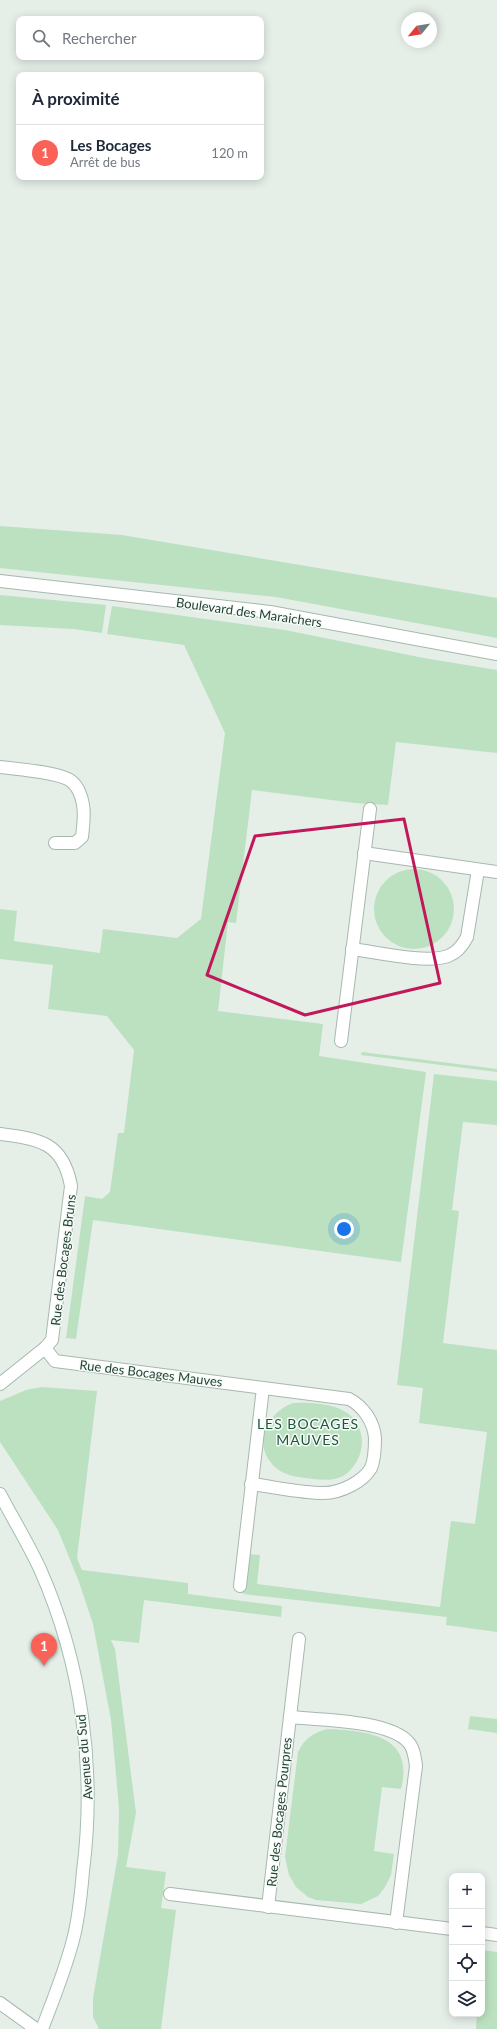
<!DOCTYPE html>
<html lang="fr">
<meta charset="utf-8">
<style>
:root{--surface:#fff;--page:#f2f2f3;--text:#1f2937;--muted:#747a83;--line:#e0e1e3;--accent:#fa6157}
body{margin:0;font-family:Lato,sans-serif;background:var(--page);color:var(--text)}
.controls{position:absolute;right:12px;bottom:12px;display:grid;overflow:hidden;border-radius:8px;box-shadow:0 2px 10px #0003}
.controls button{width:36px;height:36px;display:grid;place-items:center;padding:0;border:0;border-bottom:1px solid var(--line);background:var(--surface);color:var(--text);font:20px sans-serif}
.compass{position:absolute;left:401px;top:12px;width:36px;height:36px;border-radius:50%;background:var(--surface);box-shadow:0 2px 10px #0003;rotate:240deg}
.you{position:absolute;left:344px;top:1229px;width:14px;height:14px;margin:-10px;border:3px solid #fff;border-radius:50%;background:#1a73e8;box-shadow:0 0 0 6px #1a73e833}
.badge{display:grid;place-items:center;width:26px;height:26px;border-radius:50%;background:var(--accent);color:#fff;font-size:13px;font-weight:700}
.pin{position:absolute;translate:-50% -33px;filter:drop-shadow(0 1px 2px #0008)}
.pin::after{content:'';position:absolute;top:21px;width:14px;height:12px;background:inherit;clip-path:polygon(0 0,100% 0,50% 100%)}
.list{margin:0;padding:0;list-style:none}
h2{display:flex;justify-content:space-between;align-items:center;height:52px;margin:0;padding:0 16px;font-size:17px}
h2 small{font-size:13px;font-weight:400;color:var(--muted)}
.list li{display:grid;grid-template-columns:26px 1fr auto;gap:12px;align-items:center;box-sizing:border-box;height:56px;padding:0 16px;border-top:1px solid var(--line)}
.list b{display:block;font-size:15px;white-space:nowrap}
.list p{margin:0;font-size:13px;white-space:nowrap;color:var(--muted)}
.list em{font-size:13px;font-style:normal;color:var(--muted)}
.icon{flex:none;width:22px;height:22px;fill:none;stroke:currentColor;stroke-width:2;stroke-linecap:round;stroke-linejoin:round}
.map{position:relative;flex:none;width:497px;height:2029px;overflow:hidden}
.search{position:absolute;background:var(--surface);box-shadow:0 2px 10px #0003;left:16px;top:16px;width:248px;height:44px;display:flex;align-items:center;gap:10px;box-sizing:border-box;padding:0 14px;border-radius:8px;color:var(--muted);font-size:15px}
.panel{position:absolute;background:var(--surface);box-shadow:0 2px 10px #0003;left:16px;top:72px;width:248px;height:108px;border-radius:8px}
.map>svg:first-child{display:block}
</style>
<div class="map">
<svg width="497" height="2029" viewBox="0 0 497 2029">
<rect width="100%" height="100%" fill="#e5efe8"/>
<g fill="#bce1c0">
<path d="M0,526L122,535L497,598V638L276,597L0,568Z"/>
<path d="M0,595L106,605L102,633L73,629L0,625Z"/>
<path d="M112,606L285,630L424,658L497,670V753L396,742L388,805L355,803L252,790L236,923L228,922L218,1011L323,1024L319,1056L426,1072L401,1262L93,1220L76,1339L66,1338L85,1196L102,1199L110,1192L118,1133H124L134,1050L107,1016L48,1009L53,965L0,959V909L17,911L14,941L100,953L103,929L177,938L201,919L225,733L184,645L107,634Z"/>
<circle cx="414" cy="909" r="40"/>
<path d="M362,1052L497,1069V1072L361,1055Z"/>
<path d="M434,1074L497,1081V1125L463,1122L452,1210L459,1211L443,1343L497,1350V1632L446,1625L447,1617L243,1594L248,1554L260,1555L257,1584L440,1607L451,1521L475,1524L487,1432L419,1423L423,1388L397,1385Z"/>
<path d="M42,1387L97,1391L77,1558L82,1570L188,1583V1594L282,1606L281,1617L144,1600L139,1643L111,1640L115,1649L136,1813L126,1867L166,1872L161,1908L176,1910L161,2029H99L93,2017V1998L118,1855L119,1808L111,1720L93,1624L79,1582L58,1530L0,1442V1401L26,1390Z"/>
<path d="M293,1403C308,1402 330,1403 344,1411C369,1425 367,1461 343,1476C334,1481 323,1480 313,1479C300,1477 287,1477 276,1468C251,1446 266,1413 293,1403Z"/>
<path d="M470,1716L497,1719V1733L468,1729Z"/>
<path d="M328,1729C367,1731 415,1735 401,1789L382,1787L374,1851L394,1854L391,1875L385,1887L378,1896L361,1904L316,1900L308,1897L296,1887L289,1875L285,1857L298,1752C304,1739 314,1732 328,1729Z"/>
<path d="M482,1950L497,1952V2029H476L477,2014H482L484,1964H482Z"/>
</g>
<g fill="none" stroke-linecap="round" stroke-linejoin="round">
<defs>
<g id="lane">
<path d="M0,767C15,769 60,772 71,781C78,786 82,797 83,805C85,815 83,827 82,837L75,843H55"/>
<path d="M364,853L497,872"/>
<path d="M352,949C376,952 426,964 448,956C456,953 463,945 467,937L478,870"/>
<path d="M341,1041L370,809"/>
<path d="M0,1134C39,1139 63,1142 71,1186L52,1340L45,1348L0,1384"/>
<path d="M45,1348L55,1361L349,1399C363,1406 374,1422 375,1438C375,1447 375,1459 371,1468C363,1482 340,1493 324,1493C300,1493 275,1487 251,1484"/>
<path d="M240,1586L263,1388"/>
<path d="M290,1717C320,1720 390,1720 409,1743C414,1749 415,1758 416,1766L396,1923"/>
<path d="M170,1894L452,1929"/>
<path d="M268,1907L299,1639"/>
<path d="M482,1933L497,1935"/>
<path d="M0,2003L36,2029"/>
</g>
<path id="street" d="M0,581L270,612L497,654"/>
<path id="secondary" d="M0,1494C13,1519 28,1543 40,1569C82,1664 96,1769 83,1871C81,1894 79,1918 73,1940C65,1971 53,2000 42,2029"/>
</defs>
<use href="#lane" stroke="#a7b8ae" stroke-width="14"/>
<use href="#street" stroke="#a7b8ae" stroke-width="14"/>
<use href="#secondary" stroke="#a5beb1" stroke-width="14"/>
<use href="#lane" stroke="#fff" stroke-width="12"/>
<use href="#street" stroke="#fff" stroke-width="12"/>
<use href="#secondary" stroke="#fff" stroke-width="12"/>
</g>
<path fill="none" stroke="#c2185b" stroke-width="3" stroke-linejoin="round" d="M404,819L440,983L305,1015L207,975L255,836Z"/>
<g text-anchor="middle" stroke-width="3" stroke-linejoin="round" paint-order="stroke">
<g font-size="13" fill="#224234" stroke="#f6fbf7">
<text transform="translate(249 612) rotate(8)" y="5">Boulevard des Maraichers</text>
<text transform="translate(63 1260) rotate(-83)" y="5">Rue des Bocages Bruns</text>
<text transform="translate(151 1373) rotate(7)" y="5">Rue des Bocages Mauves</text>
<text transform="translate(84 1757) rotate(-95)" y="5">Avenue du Sud</text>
<text transform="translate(279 1812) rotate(-84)" y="5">Rue des Bocages Pourpres</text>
</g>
<g font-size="14" letter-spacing="1" fill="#1c563d" stroke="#f6fbf7">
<text x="308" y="1429">LES BOCAGES<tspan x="308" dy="16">MAUVES</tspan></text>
</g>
</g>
</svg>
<div class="controls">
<button>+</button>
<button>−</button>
<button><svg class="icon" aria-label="locate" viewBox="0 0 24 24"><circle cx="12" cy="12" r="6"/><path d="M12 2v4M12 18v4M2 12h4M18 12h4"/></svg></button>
<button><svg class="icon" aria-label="layers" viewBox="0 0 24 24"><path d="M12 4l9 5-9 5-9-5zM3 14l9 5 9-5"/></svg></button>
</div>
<svg class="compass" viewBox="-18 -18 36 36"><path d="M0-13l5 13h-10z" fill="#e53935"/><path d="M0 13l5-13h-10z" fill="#747a83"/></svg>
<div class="you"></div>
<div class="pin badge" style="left:44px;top:1666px">1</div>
<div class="search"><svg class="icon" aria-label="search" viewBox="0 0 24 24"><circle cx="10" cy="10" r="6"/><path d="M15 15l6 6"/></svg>Rechercher</div>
<section class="panel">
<h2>À proximité<small></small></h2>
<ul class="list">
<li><span class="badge">1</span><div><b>Les Bocages</b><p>Arrêt de bus</p></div><em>120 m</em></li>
</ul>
</section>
</div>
